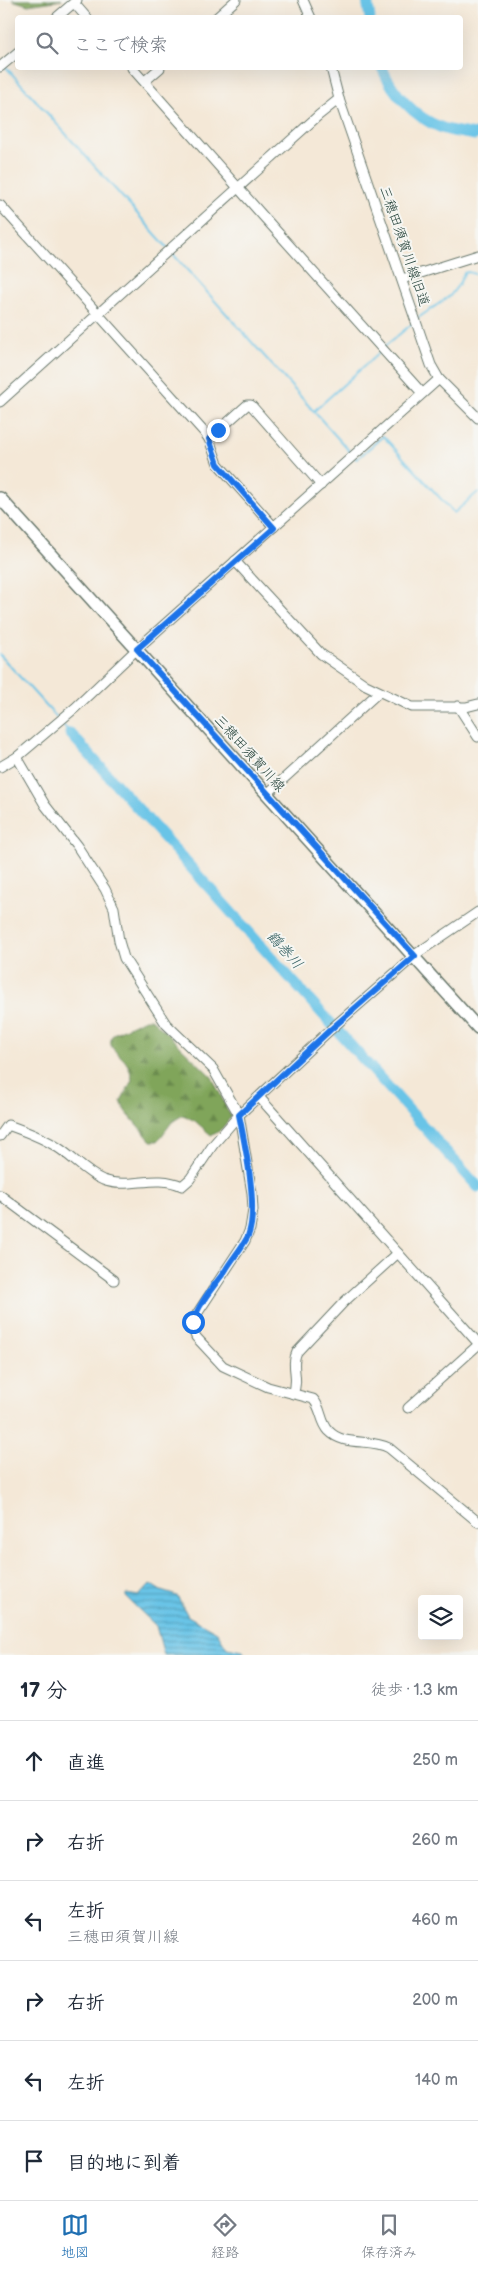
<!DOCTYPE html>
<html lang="ja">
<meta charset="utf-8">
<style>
:root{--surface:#fff;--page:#f6f6f7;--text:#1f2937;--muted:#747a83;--line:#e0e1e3;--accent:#1f6fb2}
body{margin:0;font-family:"Balsamiq Sans","Klee One",sans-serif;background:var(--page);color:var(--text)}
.controls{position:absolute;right:15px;bottom:15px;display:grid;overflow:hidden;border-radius:5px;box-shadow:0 5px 20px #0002}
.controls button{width:45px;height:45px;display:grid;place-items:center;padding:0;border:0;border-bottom:1px solid var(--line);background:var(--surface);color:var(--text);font:25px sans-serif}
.stop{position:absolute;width:15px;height:15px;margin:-11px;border:4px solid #1a73e8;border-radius:50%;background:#fff}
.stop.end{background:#1a73e8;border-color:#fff;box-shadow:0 1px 5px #0008}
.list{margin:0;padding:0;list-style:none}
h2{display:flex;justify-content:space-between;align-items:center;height:65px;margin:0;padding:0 20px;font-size:21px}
h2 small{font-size:16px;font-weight:400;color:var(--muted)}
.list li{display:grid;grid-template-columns:32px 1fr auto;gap:15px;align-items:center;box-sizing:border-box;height:80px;padding:0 20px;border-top:1px solid var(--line)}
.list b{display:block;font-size:19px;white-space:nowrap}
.list p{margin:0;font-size:16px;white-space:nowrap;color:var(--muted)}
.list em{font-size:16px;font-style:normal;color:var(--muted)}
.icon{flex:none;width:28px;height:28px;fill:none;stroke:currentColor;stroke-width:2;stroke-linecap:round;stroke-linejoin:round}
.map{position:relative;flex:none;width:478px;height:1655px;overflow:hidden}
.search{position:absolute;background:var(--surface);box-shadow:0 5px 20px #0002;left:15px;right:15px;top:15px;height:55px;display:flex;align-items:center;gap:12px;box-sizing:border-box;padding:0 18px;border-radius:5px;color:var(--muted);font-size:19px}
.sheet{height:545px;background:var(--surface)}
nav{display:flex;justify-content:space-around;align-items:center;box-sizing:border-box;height:70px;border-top:1px solid var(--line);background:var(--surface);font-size:14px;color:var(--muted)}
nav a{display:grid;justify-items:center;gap:2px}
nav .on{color:var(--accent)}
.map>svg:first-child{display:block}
</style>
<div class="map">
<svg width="478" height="1655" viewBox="0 0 478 1655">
<defs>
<pattern id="forest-firs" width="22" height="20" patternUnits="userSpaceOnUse" patternTransform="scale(1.25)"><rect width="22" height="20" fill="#80a55a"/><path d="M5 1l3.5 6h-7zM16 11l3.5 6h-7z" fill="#68884b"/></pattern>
<pattern id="water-rules" width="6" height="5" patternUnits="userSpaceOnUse" patternTransform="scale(1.25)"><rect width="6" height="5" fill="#69c4e7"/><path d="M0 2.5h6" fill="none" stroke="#56a0bc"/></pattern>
</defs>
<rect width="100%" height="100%" fill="#f6f6f2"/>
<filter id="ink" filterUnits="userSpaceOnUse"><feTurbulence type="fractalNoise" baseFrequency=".02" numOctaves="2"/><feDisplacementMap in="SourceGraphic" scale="10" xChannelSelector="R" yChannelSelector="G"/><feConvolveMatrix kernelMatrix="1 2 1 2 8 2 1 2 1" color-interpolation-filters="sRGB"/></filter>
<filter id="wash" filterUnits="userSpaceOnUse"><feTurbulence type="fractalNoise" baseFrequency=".0096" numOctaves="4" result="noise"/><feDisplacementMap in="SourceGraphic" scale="20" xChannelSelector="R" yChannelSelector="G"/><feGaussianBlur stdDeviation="1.12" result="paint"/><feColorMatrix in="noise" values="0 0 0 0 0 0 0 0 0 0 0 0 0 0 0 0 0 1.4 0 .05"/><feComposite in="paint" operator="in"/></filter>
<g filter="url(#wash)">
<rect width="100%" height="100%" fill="#f4e8d7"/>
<g fill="url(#forest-firs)" stroke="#507147">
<path d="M12,0H62L28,5Z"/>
<path d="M145,1019H150L155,1022L212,1077L231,1117C225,1124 221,1133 211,1135L195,1121L183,1115L172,1122L158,1141H151L125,1111L121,1101L132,1080C131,1075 130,1068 127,1064C120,1052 105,1050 113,1034Z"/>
</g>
<path fill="url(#water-rules)" stroke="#44808e" d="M150,1584L161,1591L177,1596L188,1616L217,1632L227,1648L243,1651L246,1655H164L156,1626L126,1597V1594L139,1596Z"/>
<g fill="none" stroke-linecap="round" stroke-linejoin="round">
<g stroke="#69c4e7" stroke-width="2">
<path d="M5,66L167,247"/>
<path d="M172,253L352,454"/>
<path d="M418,318L450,296L459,284L464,273L468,272L478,275"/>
<path d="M384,347L413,323"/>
<path d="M314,411L381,351"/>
<path d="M355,458L357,459L383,436L454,513L478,492"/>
<path d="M0,655L57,718"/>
<path d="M62,724L70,733"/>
</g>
<g stroke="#69c4e7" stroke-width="11">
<path d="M367,0L370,18"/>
<path d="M382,68C393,93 414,117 440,127C450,132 463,132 474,135L478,133"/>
<path d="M70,733L478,1187"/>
</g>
</g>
</g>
<g filter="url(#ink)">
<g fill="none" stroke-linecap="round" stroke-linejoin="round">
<defs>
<g id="minor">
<path d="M303,0L311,18"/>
<path d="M74,3L87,18"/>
<path d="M56,18L77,0"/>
<path d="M216,18L236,0"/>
<path d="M0,67L18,52"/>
<path d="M132,68L263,216L422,393"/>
<path d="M331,68L339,99L431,365L439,379L478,418"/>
<path d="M145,81L160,68"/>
<path d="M0,205L204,432L209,439L218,464L274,527"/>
<path d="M402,279L478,255"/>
<path d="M0,402L319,115L339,99"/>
<path d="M209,439L247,405H251L321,485"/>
<path d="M235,561L321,654L366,685L412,707H466L478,704"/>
<path d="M458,706L478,737"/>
<path d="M17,757L45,805L77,846L105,889L114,908L119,941L124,958L166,1024L213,1069L239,1115L252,1193L253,1210L250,1229L245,1241L193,1320V1329L196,1337L223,1366L268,1387L313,1399C322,1408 320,1422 329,1431C344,1447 371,1438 389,1448L478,1522"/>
<path d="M0,767L17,757L75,708L137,649L439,379"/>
<path d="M267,794L379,692"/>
<path d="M259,1097L478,1343"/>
<path d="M0,1136L8,1125C24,1131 42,1137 57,1147C73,1157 86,1173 103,1180C129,1190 155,1173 182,1186L190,1179L213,1145L239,1115L330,1030L419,952L478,912"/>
<path d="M0,1195L114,1280"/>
<path d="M293,1394C300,1378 290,1366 297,1352L344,1302L398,1253"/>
<path d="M408,1408L478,1345"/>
</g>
<path id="major" d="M0,498L478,1028"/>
</defs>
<use href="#minor" stroke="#6a796d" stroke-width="11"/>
<use href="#major" stroke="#6a796d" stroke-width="14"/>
<use href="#minor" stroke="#fff" stroke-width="9"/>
<use href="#major" stroke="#fff" stroke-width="11"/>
</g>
</g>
<g fill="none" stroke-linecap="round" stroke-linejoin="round" filter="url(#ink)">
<path stroke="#1a73e8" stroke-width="6" d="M193,1322C198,1304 214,1286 225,1271C232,1259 242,1248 248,1236C259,1209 245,1145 239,1115L330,1030L415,956L137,649L274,528L218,464L209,439L218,430"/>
</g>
<g text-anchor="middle" stroke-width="4" stroke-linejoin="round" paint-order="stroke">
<g font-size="14" fill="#1f3d34" stroke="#f6f6f2">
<text transform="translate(405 246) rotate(71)" y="5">三穂田須賀川線旧道</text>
<text transform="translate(250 753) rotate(48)" y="5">三穂田須賀川線</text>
</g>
<g font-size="15" font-style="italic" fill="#325f61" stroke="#f6f6f2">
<text transform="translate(285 950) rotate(48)" y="5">鶴巻川</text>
</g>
</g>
</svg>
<div class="controls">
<button><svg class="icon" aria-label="layers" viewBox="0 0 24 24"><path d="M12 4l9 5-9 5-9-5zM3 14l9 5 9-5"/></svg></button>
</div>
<div class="stop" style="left:193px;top:1322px"></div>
<div class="stop end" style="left:218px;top:430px"></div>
<div class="search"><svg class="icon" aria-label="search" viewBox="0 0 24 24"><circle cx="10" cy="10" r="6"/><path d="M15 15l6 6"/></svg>ここで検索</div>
</div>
<section class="sheet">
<h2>17 分<small>徒歩 · 1.3 km</small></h2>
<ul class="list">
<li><svg class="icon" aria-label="ahead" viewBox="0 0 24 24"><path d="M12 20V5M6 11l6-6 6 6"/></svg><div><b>直進</b></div><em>250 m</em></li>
<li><svg class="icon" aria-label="right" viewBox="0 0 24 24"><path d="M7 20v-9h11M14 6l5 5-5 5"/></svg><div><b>右折</b></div><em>260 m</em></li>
<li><svg class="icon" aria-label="left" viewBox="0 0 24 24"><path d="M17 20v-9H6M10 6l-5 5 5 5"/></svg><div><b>左折</b><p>三穂田須賀川線</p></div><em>460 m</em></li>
<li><svg class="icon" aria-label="right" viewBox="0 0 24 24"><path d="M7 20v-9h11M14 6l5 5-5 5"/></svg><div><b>右折</b></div><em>200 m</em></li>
<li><svg class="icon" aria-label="left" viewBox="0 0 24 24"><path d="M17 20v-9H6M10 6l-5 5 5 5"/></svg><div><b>左折</b></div><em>140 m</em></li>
<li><svg class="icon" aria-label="arrive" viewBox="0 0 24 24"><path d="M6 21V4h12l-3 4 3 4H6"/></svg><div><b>目的地に到着</b></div></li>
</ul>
</section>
<nav>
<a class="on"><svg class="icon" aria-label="map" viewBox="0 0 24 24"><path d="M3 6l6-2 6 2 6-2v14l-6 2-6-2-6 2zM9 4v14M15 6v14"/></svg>地図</a>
<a><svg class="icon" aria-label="directions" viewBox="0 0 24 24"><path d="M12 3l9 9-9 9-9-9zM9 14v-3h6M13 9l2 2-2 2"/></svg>経路</a>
<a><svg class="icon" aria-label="saved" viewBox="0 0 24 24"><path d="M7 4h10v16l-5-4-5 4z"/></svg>保存済み</a>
</nav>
